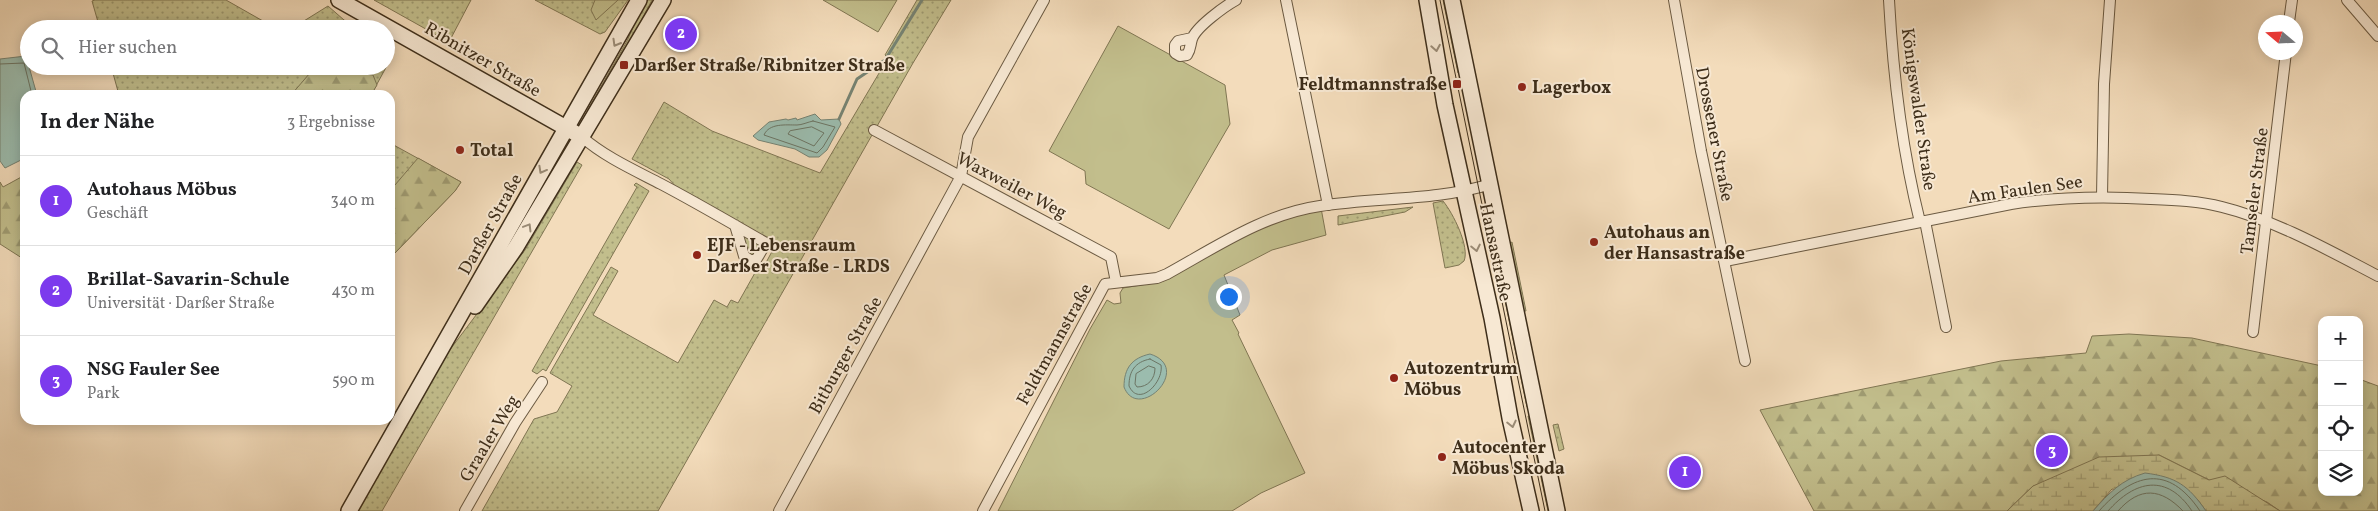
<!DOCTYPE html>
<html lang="de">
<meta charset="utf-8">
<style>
:root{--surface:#fff;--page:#f6f6f6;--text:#202124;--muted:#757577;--line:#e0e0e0;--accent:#7c3aed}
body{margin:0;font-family:Vollkorn,serif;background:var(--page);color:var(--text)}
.controls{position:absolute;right:15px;bottom:15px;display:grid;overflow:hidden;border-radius:10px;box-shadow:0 2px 12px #0003}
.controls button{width:45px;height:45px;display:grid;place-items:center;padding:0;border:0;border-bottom:1px solid var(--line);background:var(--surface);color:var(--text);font:25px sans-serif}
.compass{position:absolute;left:2258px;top:15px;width:45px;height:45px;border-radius:50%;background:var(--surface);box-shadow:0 2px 12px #0003;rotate:289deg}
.you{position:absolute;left:1228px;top:296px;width:18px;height:18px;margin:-12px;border:4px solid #fff;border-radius:50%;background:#1a73e8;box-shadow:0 0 0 8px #1a73e833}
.badge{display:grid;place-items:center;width:32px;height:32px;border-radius:50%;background:var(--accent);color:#fff;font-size:16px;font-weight:700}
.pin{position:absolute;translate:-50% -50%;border:2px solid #fff;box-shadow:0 1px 5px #0006}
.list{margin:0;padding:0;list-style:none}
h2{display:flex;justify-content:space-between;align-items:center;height:65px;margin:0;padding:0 20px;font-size:21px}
h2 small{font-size:16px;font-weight:400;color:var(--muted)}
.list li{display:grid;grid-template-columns:32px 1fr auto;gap:15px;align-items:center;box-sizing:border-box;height:90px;padding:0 20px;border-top:1px solid var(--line)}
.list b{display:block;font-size:19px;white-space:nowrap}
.list p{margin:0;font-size:16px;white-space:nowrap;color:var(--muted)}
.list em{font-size:16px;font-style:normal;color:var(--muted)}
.icon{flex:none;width:28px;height:28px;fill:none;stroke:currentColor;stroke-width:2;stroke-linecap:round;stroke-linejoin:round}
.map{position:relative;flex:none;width:2378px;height:511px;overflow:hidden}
.search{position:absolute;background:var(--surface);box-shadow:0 2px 12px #0003;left:20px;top:20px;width:375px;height:55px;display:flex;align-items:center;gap:12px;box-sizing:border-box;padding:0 18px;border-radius:28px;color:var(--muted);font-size:19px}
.panel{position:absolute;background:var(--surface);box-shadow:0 2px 12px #0003;left:20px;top:90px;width:375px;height:335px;border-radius:15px}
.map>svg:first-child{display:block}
</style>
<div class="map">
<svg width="2378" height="511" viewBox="0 0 2378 511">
<defs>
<pattern id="grass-dots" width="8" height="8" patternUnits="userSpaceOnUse" patternTransform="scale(1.25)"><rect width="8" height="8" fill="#c2be8c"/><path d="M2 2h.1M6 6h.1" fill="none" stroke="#9f9b72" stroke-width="1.8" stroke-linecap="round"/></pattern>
<pattern id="forest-firs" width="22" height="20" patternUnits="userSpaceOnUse" patternTransform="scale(1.25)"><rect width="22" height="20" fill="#c2be8c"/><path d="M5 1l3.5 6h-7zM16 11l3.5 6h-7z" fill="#9f9b72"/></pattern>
<pattern id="wetland-marsh" width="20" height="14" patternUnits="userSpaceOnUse" patternTransform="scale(1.25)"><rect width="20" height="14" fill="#c2be8c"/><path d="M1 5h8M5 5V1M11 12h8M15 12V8" fill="none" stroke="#9f9b72"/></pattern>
</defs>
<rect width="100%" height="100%" fill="#f3dcbb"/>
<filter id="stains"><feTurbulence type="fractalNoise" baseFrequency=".004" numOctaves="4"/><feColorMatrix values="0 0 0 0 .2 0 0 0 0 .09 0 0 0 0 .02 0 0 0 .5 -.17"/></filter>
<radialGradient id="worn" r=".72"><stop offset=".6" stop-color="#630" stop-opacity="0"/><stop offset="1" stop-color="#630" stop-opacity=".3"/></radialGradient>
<g fill="url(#grass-dots)" stroke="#807653">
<path d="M95,0H226L277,29H100L92,1Z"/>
<path d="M374,0H471L449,42Z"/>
<path d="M535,0H628L605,32L600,34Z"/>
<path d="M645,0H652L592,113L587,111L627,41Z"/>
<path d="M917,0H951L913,63L658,511H482L534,419L557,412L572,386L550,373L611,267L618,271L593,315L678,363L714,300L727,307L731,300L738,303L756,271L761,272L776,244L676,187L669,179L632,159L664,102L712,131L820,173L888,58L885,55Z"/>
<path d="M1443,0H1447L1462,72L1458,73Z"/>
<path d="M328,6L344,20L358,29H291Z"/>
<path d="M386,60L389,62L371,95H119L111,66H386Z"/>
<path d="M390,143L461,182L455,191L393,255L390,254Z"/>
<path d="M577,162L582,165L382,511H358L446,355L525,250Z"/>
<path d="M636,183L649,191L546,371L543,369L537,374L532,371L637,187L634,185Z"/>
<path d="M1443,201C1453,213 1470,247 1464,261L1459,265L1445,268L1433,203Z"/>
<path d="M1413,207L1405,212L1338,225V216Z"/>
<path d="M1488,218H1490L1530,407H1527Z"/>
<path d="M743,233L759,244L760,247L753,256L746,253Z"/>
<path d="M1512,242L1526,311H1521L1508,244Z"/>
<path d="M1528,416H1532L1552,511H1548Z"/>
<path d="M1558,424L1564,449L1559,451L1553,425Z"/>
</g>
<g fill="url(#forest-firs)" stroke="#807653">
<path d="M316,66H349L356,73L373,75L377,85L371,95H291Z"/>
<path d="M418,158L461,182L455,191L393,255L390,254V187L395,185Z"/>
<path d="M25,175V260L0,244V182L3,187Z"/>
<path d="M2129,334L2192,338L2322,366V492H2359V379L2378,386V511H2280L2267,502L2209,480L2159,455L2033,486L2007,511H1814L1760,410L2001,361L2086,353L2092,336Z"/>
</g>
<path fill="url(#wetland-marsh)" stroke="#807653" d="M2159,455L2209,480L2225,476L2280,511H2206L2198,500L2112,489L2093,511H2007L2033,486L2099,457Z"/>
<g fill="#c2be8c" stroke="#807653">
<path d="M595,0H618L596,20L591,10Z"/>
<path d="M823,0H897L878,32Z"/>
<path d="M1118,26L1225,85L1230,124L1169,229L1086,184L1085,171L1049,151Z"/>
<path d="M1321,208L1326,235L1272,250L1224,275L1240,315L1232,320L1239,333L1238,334L1305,473L1261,493L1232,511H998L1090,329L1107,300L1114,304L1121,303L1120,293L1123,288L1159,282L1262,227Z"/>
</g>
<g fill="#9bbcae" stroke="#768373">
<path d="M26,56L37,95H25V158L5,168L0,161V59Z"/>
<path d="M815,114L821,120L839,119L841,124L827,150L819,157H809L795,149L758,140L753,136L769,122L786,119L788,120L796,118L797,120Z"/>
<path d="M1150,354C1194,368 1138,423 1124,387C1124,368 1132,358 1150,354Z"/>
<path d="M2145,473C2176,477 2188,485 2206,511H2093C2109,493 2121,480 2145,473Z"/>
</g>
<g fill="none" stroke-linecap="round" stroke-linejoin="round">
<g stroke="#6c7564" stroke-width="1">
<path d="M0,64L24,63L32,95"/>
<path d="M813,121L835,127L823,147L817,153L764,135C769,123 786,125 797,125C802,125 808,122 813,121Z"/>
<path d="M812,127L824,133L814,146L788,134L790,131Z"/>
<path d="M1150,359L1161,365C1164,382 1139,408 1129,386C1129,371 1135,362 1150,359Z"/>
<path d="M1149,366L1155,368C1155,379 1148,387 1137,387L1135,384L1136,374Z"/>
<path d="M2099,511C2133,473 2168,463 2200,511"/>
<path d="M2108,511C2135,480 2167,473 2192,511"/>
<path d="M2118,511C2140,486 2161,488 2183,511"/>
</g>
<path stroke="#768373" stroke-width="3" d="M839,119L857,79L885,60L922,0"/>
<defs>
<g id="street">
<path d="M1286,0L1328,205"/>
<path d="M1674,0L1701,151L1745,361"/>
<path d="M1889,0C1893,75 1902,150 1920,222"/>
<path d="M2347,0L2378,36"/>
<path d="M2289,22L2292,0"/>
<path d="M1192,38L1178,41L1175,45V53L1180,56L1187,55C1191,49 1190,45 1192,39C1196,27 1225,6 1236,0"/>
<path d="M874,130L1111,257L1116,282"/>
<path d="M582,137C605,157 634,170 661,184C697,203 731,223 766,243L756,260H750L744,256L735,225"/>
<path d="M2102,196L2104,84L2110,0"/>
<path d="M1925,221L1946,327"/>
<path d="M1725,261L2011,204C2058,197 2103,196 2151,199C2175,200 2199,201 2222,207C2275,220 2330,251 2378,276"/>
<path d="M2253,332L2286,52"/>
<path d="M465,511L515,423L542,382"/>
<path d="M779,511L961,176L968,137L1044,0"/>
<path d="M983,511L1105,284L1157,278L1167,274C1216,247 1264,214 1320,206C1377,197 1436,201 1491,184"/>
</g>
<g id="secondary">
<path d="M339,0L575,133"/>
<path d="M1427,0L1445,105L1492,318L1510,418L1531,511"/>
<path d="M1452,0L1557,511"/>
<path d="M475,306L516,247L663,0"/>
<path d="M349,511L639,0"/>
</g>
</defs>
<use href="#street" stroke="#6b5a42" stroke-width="12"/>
<use href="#secondary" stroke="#3e2e1a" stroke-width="18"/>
<use href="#street" stroke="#f7e8d3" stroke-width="10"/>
<use href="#secondary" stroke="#f7e8d3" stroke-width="15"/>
<path stroke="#3e2e1a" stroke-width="1" d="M1440,0L1545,511"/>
</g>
<defs><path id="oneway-chevron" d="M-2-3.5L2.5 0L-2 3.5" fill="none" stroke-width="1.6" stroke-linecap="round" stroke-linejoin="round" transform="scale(1.25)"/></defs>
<g stroke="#9a8b76">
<use href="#oneway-chevron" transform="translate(616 43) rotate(120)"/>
<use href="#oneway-chevron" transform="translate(1436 48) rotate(80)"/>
<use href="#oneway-chevron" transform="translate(542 170) rotate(119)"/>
<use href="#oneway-chevron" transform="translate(528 227) rotate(-59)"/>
<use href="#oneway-chevron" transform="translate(1476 248) rotate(78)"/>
<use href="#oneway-chevron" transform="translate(1512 424) rotate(77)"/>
</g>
<g fill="#8f2418" stroke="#f7e8d3" stroke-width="2">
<rect x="619" y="60" width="10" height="10" rx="2.5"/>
<rect x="1452" y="79" width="10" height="10" rx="2.5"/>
<circle cx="1522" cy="87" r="5"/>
<circle cx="460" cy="150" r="5"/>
<circle cx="1594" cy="242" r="5"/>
<circle cx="697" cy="255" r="5"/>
<circle cx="1394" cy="378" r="5"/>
<circle cx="1442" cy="457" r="5"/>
</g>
<g text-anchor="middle" stroke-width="4" stroke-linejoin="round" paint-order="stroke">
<g font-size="18" fill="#3e2e1a" stroke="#f7e8d3">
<text transform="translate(483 59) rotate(30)" y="6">Ribnitzer Straße</text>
<text transform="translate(1919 109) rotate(82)" y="6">Königswalder Straße</text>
<text transform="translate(1715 134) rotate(79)" y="6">Drossener Straße</text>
<text transform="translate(1012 185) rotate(28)" y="6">Waxweiler Weg</text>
<text transform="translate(2025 189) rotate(-8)" y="6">Am Faulen See</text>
<text transform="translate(2254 191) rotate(-83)" y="6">Tamseler Straße</text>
<text transform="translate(490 224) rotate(-61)" y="6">Darßer Straße</text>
<text transform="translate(1496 252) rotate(78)" y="6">Hansastraße</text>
<text transform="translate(1054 344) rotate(-61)" y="6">Feldtmannstraße</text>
<text transform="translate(845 355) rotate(-61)" y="6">Bitburger Straße</text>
<text transform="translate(489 438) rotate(-59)" y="6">Graaler Weg</text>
</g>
<g font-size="18" font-weight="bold" fill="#3e2e1a" stroke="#f7e8d3" text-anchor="start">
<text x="634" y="71">Darßer Straße/Ribnitzer Straße</text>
<text x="1447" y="90" text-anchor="end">Feldtmannstraße</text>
<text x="1532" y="93">Lagerbox</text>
<text x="470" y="156">Total</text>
<text x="1604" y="238">Autohaus an<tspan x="1604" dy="21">der Hansastraße</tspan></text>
<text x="707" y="251">EJF - Lebensraum<tspan x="707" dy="21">Darßer Straße - LRDS</tspan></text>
<text x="1404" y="374">Autozentrum<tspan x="1404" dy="21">Möbus</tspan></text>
<text x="1452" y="453">Autocenter<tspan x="1452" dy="21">Möbus Skoda</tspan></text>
</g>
</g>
<rect width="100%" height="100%" filter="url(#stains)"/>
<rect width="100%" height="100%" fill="url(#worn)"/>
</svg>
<div class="controls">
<button>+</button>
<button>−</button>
<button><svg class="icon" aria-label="locate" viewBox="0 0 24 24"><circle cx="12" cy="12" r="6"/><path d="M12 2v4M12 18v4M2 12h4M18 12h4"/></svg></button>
<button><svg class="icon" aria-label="layers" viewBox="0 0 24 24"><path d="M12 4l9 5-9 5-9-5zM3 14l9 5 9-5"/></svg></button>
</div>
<svg class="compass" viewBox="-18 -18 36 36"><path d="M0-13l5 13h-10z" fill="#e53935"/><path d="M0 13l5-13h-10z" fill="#757577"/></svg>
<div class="you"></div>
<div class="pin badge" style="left:1685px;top:472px">1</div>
<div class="pin badge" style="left:681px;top:34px">2</div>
<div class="pin badge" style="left:2052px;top:451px">3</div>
<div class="search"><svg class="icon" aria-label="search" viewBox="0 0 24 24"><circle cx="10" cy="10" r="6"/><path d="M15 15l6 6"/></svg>Hier suchen</div>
<section class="panel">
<h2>In der Nähe<small>3 Ergebnisse</small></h2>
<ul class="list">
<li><span class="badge">1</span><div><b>Autohaus Möbus</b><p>Geschäft</p></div><em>340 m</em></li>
<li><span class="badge">2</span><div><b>Brillat-Savarin-Schule</b><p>Universität · Darßer Straße</p></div><em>430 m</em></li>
<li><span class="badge">3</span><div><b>NSG Fauler See</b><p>Park</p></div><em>590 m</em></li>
</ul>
</section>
</div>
